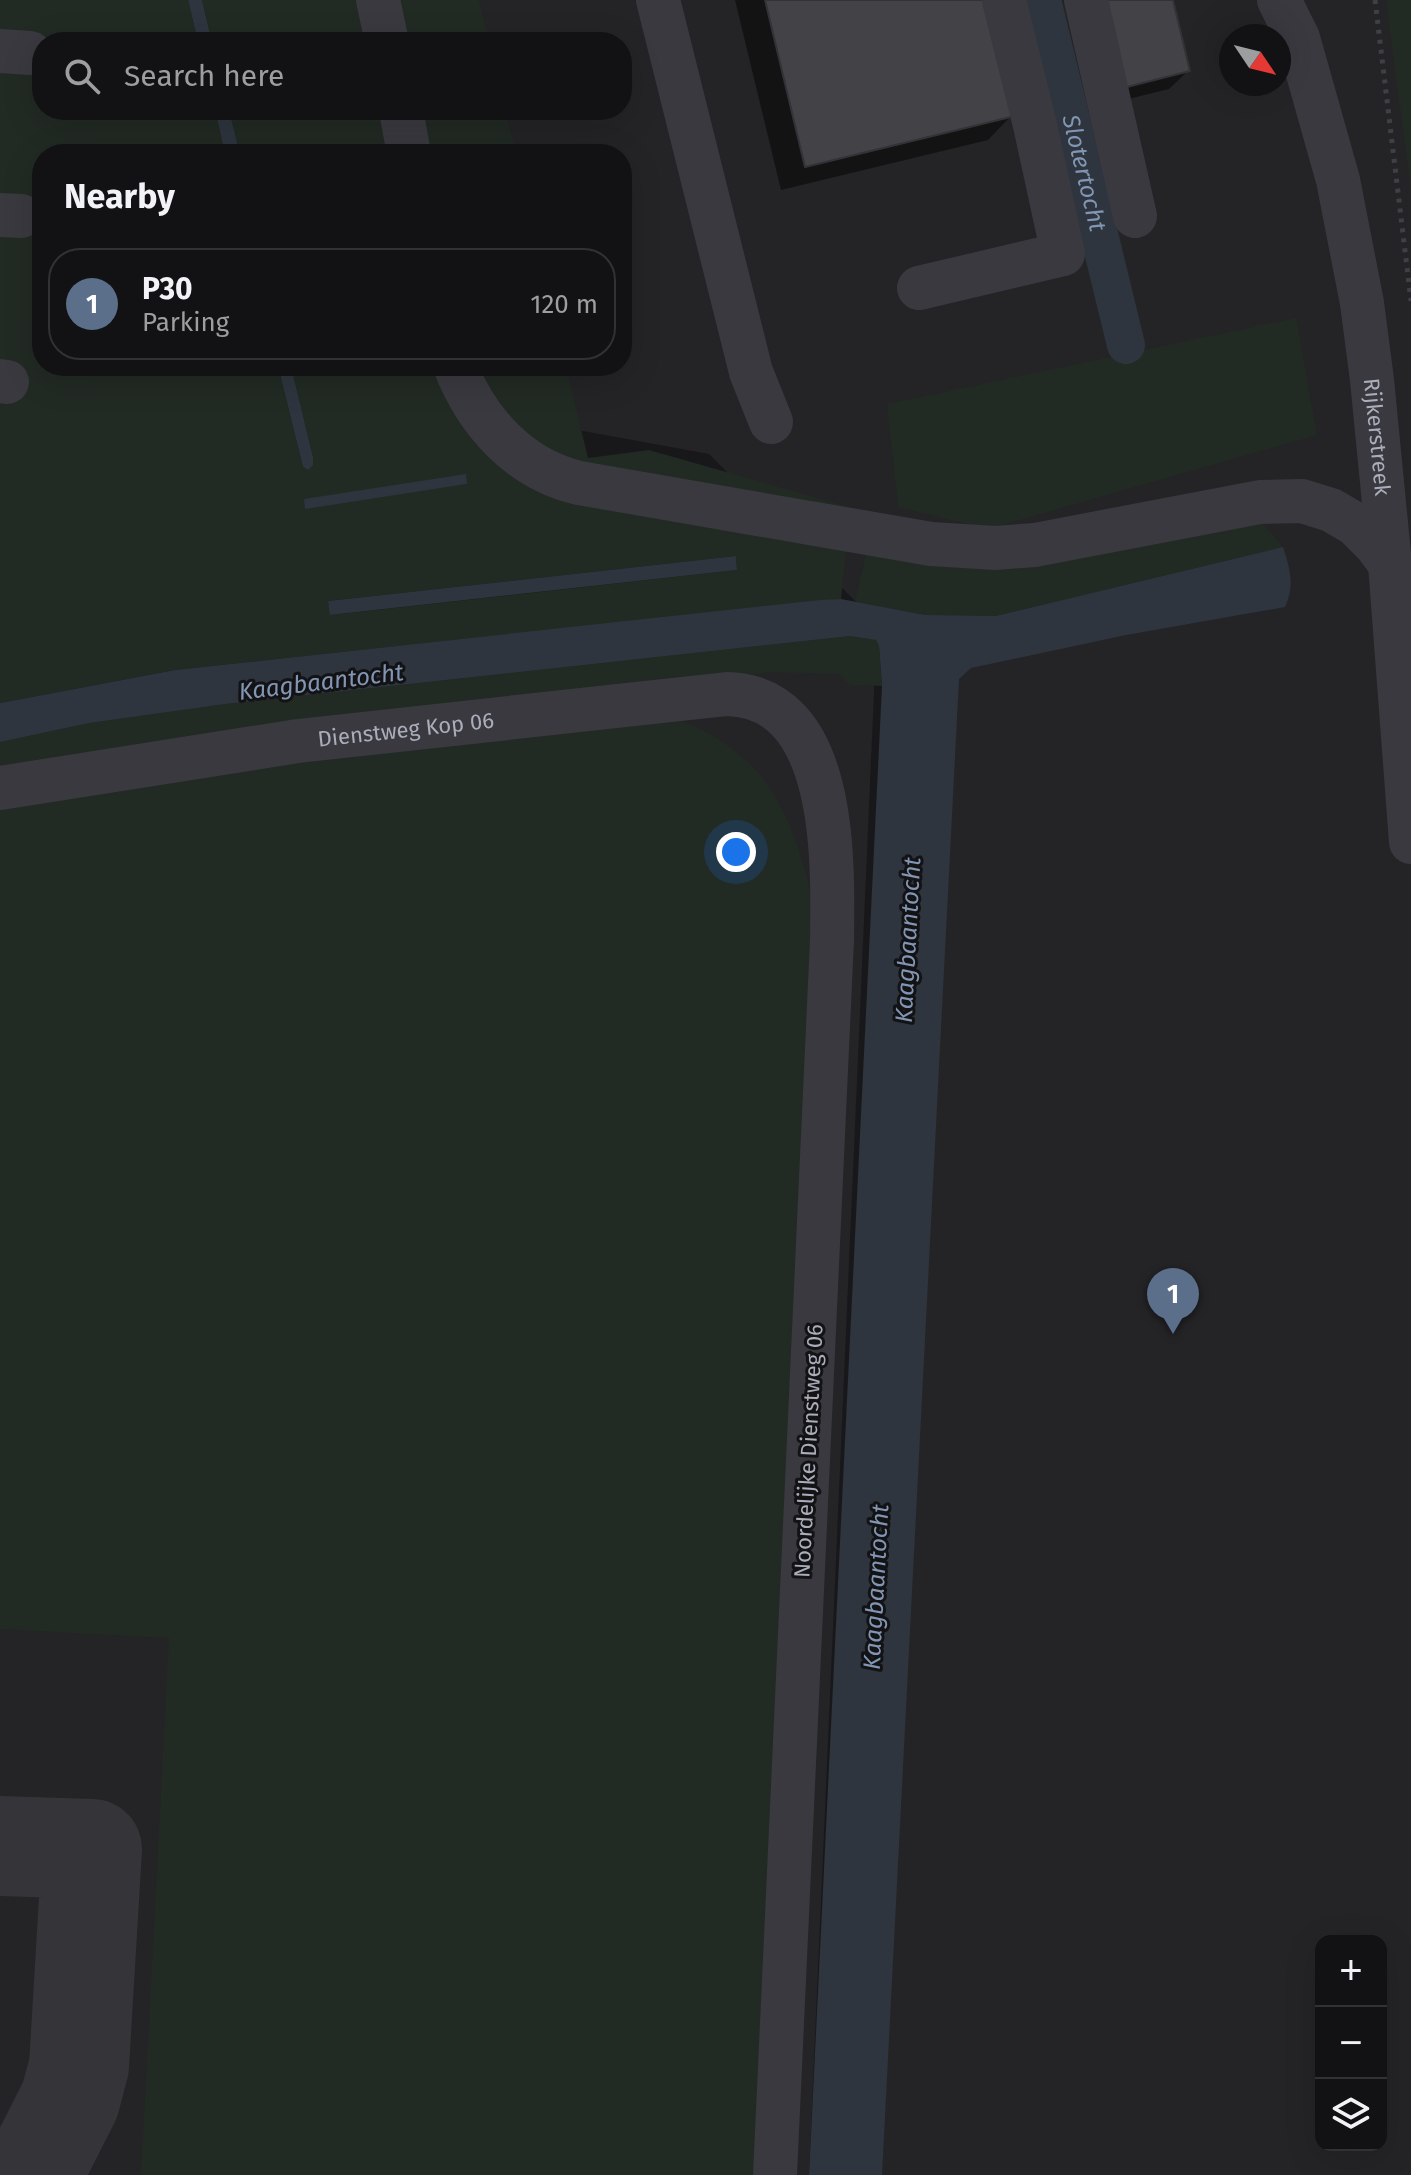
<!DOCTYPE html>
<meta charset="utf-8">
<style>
:root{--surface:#121214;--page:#1f2022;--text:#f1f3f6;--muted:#9c9ea0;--line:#313234;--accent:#1a73e8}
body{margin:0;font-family:"Fira Sans",sans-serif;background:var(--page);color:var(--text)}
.controls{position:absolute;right:24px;bottom:24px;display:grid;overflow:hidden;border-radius:16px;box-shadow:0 8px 32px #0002}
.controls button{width:72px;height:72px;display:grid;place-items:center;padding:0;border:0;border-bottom:2px solid var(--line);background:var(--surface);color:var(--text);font:40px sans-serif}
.compass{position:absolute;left:1219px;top:24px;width:72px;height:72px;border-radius:50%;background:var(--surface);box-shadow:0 8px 32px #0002;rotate:125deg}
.you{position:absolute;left:736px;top:852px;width:28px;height:28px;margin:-20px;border:6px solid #fff;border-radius:50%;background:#1a73e8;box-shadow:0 0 0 12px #1a73e833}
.badge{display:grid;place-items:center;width:52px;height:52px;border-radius:50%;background:var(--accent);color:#fff;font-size:26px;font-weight:700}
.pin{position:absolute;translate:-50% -66px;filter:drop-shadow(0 2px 4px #0008)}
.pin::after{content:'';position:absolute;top:42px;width:28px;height:24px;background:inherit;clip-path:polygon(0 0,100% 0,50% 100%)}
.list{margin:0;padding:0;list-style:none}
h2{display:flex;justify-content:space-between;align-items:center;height:104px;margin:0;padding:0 32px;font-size:34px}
h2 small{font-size:26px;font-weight:400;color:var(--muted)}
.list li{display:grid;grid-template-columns:52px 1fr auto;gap:24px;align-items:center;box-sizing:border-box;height:112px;margin:0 16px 16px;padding:0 16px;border:2px solid var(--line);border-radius:32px}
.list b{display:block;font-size:30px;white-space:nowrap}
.list p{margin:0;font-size:26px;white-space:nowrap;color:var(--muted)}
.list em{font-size:26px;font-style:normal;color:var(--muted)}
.icon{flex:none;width:44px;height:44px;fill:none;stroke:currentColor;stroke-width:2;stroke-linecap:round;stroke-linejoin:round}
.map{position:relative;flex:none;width:1411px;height:2175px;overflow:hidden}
.search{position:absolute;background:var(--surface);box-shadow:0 8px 32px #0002;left:32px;top:32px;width:600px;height:88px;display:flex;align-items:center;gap:20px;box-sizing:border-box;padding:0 28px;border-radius:32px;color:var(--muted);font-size:30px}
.panel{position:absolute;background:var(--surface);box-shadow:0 8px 32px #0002;left:32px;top:144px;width:600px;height:232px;border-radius:32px}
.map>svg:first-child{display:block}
</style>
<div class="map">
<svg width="1411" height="2175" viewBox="0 0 1411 2175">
<rect width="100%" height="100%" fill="#18181a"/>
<path fill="#242427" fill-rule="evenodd" d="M462,0H1411V2175H871L942,688L877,624L809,2175H0V705L862,608L709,454L572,429L556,366H622V154H502L490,110H622V42H473ZM1231,36H1279V84H1231ZM1321,1941H1381V2145H1321Z"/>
<g fill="#222a24" fill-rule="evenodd">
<path d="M0,0H188L198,42H42V110H215L225,154H42V366H278L303,467L308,470L313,457L291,366H443L495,456L847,541L841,599L175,670L0,703ZM465,475L466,484L305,508ZM736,556L737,570L331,615L328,601Z"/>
<path d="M202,0H367L376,42H212Z"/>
<path d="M386,0H479L489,42H394Z"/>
<path d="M1386,0H1411V190Z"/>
<path d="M229,110H390L399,154H240Z"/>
<path d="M409,110H505L516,154H418Z"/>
<path d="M1296,318L1317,435L988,529L898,507L887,404Z"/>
<path d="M464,366H566L588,458L649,450L845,506L855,527L533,453Z"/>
<path d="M1262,522L1283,547L996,616L925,615L855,601L867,550Z"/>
<path d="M850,636L876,640L879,646L882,686L850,685L838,674L772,672L233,732L0,775V742L89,723L225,704Z"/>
<path d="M680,720C769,755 794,817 813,904L756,2175H141L169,1638L0,1629V801L185,769Z"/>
</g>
<g fill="#2e353e">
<path d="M188,0H202L212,42H198Z"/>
<path d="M215,110H229L240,154H225Z"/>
<path d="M278,366H291L313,457V465L308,470L303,467Z"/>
<path d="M466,474L467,484L305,509L304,499Z"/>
<path d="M1283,547C1290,568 1295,586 1285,607L1126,635L971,668L959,679L882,2175H809L882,686L879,646L876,640L850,636L225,704L89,723L0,742V703L175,670L820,600L841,599L925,615L996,616Z"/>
<path d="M736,556L737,570L330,615L328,601Z"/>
</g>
<g fill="#0007">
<path d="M735,0H985L1012,115L988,140L781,190Z"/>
<path d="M1171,0L1188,71L1169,89L1104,105Z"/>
</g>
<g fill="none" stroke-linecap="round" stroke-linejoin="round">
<path stroke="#2e353e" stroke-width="38" id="s1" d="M1042,0L1126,345"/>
<path stroke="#343439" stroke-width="100" d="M0,1846L92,1849L79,2066L70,2100L32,2175"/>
</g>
<g fill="#424247" stroke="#333236" stroke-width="2">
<path d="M765,0H987L1015,116L805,167Z"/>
<path d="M1102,0H1173L1190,71L1123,88Z"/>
</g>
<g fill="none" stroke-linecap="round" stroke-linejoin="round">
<path stroke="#3f4046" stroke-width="5" stroke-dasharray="4 6" stroke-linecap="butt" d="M1375,0L1411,301"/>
<g stroke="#39393f" stroke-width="44">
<path d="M378,0L387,42"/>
<path d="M658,0L751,372L771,422"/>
<path d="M1086,0L1135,216"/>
<path id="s2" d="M1279,0L1298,38L1338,180L1362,303L1372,380L1390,564L1411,842"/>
<path d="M0,51L30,53"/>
<path d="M401,110L409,154"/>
<path d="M0,215L21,216"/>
<path d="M919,288L1063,254L1035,125L1004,0"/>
<path d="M455,366C477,422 519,469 579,483L931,544L995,548L1035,545L1260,502L1302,501L1331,510L1355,524L1376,545L1390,564"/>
<path d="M0,381L7,382"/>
<path id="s3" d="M0,788L298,741L727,694C838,696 833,862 832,940L775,2175"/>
</g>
</g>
<g text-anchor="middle" stroke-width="6" stroke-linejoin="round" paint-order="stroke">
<g font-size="22" fill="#aaadba" stroke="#131315">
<text dy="8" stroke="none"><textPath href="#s2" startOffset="450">Rijkerstreek</textPath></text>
<text dy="8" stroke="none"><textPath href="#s3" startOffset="410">Dienstweg Kop 06</textPath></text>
<text transform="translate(808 1451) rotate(-87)" y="8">Noordelijke Dienstweg 06</text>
</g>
<g font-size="24" font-style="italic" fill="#8296b4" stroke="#131315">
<text dy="8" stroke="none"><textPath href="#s1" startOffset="178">Slotertocht</textPath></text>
<text transform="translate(321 682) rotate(-7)" y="8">Kaagbaantocht</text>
<text transform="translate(908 940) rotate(-87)" y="8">Kaagbaantocht</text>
<text transform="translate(876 1587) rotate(-87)" y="8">Kaagbaantocht</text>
</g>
</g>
</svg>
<div class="controls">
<button>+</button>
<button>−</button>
<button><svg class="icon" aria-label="layers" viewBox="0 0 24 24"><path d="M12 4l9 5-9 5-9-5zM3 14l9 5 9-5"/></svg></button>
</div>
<svg class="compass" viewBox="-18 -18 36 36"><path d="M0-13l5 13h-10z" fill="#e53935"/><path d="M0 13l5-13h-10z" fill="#9c9ea0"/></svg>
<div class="you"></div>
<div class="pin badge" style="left:1173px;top:1334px;background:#5c6f8a">1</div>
<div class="search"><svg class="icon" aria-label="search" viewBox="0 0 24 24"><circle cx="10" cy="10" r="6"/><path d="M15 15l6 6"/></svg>Search here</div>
<section class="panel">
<h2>Nearby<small></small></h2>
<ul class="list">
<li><span class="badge" style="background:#5c6f8a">1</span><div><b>P30</b><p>Parking</p></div><em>120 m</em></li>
</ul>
</section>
</div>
